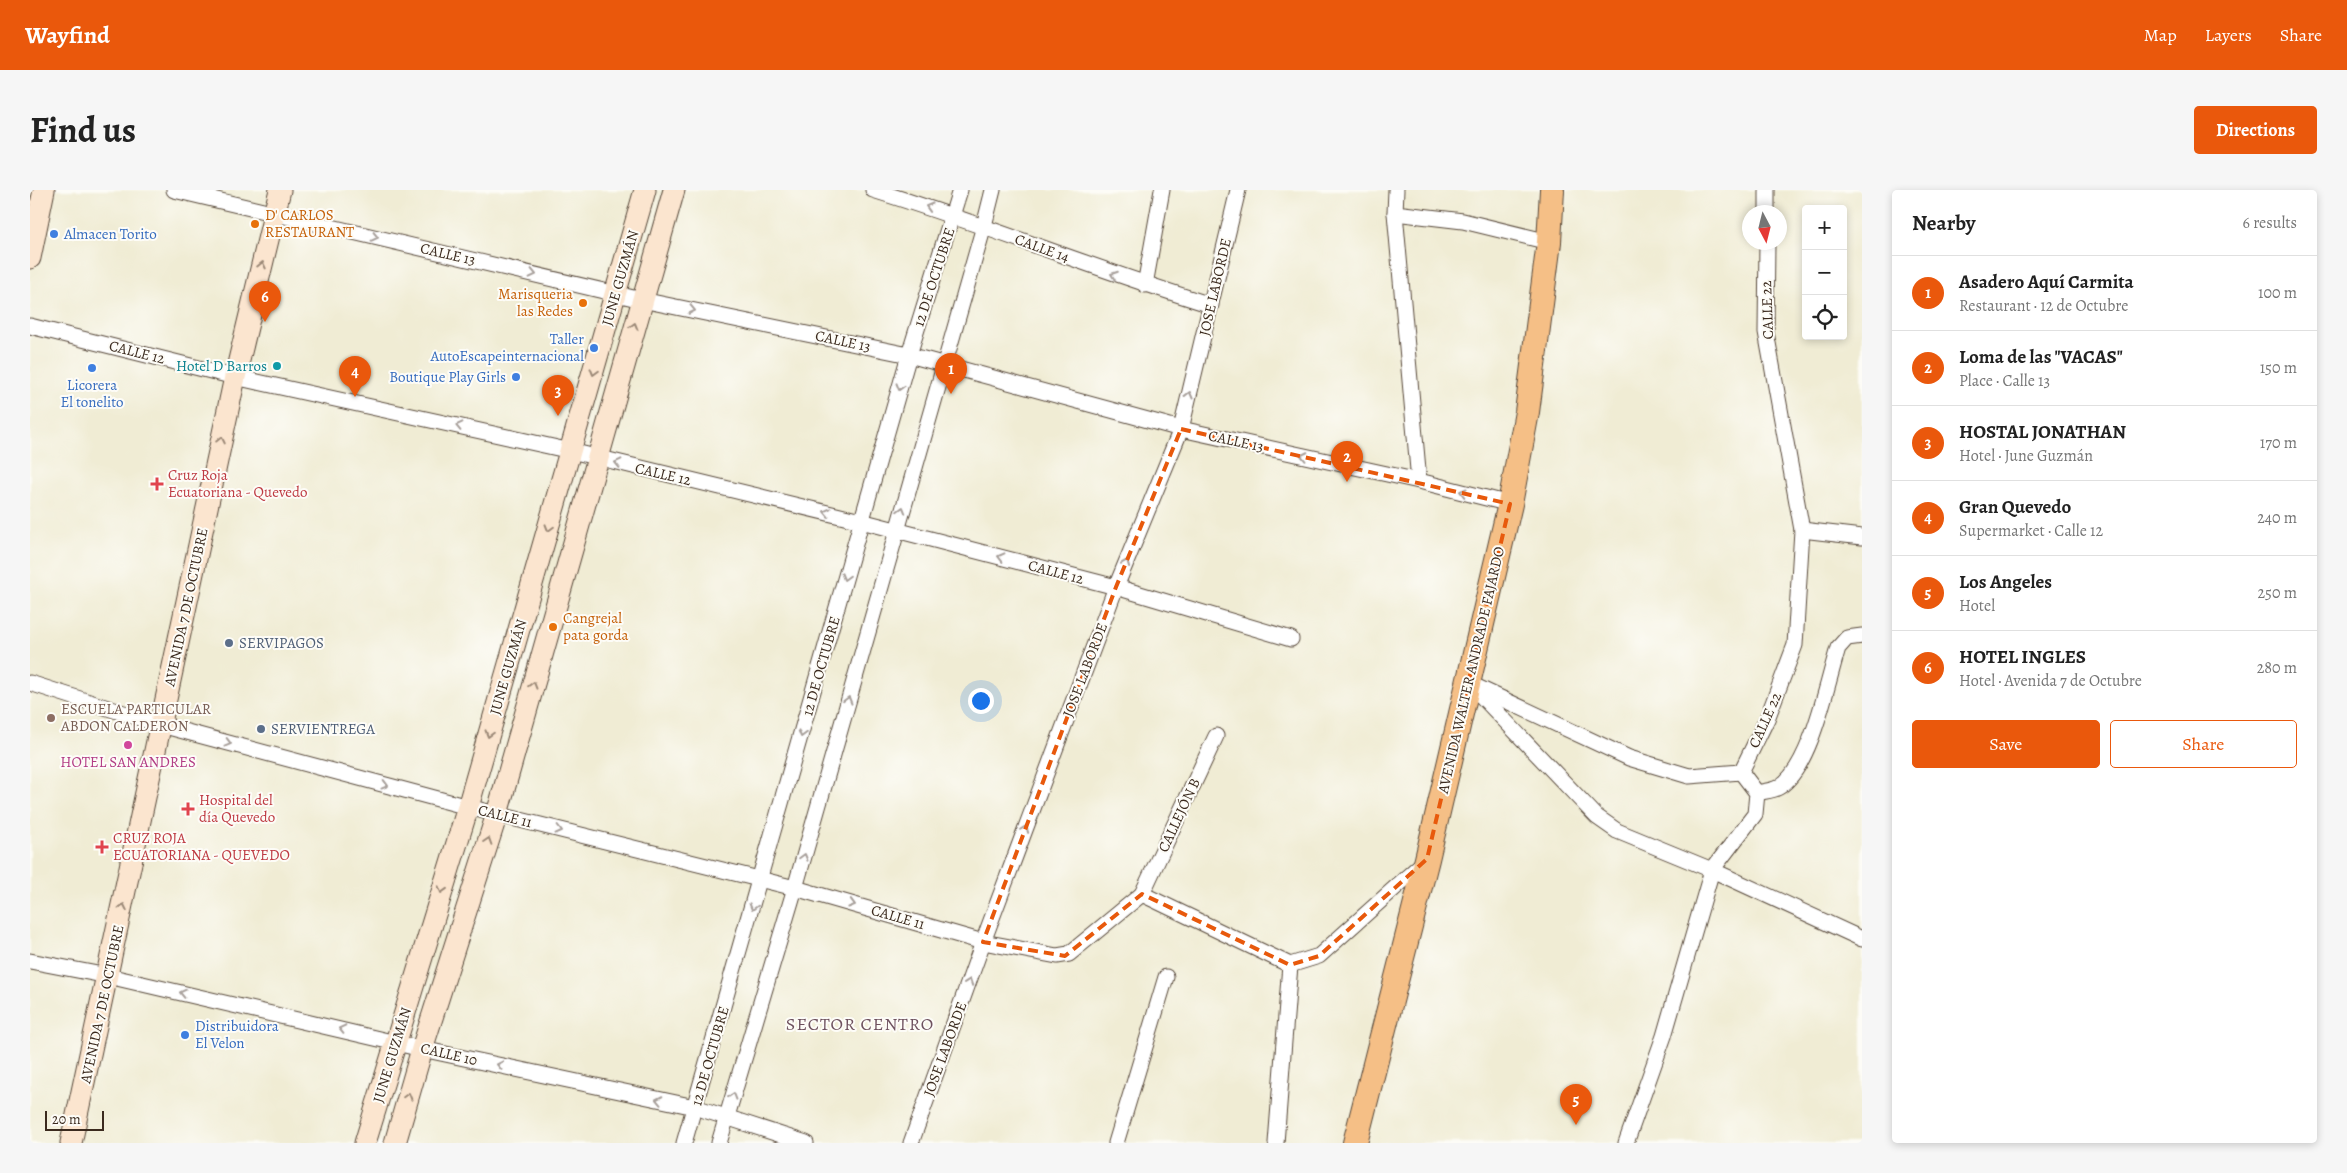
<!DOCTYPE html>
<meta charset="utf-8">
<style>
:root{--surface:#fff;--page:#f6f6f6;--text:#222;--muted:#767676;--line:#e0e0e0;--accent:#ea580c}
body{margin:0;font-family:Alegreya,serif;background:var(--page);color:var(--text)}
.controls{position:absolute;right:15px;top:15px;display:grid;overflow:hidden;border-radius:5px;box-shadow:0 2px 8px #0003}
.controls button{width:45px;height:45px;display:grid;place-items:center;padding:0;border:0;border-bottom:1px solid var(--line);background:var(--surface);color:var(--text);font:25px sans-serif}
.compass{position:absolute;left:1712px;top:15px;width:45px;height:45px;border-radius:50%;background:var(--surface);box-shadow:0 2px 8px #0003;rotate:173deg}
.scale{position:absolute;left:15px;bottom:12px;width:59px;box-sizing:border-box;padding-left:5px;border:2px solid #3b2a1e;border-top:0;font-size:14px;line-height:18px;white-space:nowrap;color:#3b2a1e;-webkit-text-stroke:4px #fdfcf7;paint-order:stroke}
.you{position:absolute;left:950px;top:510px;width:18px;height:18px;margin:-12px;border:4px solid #fff;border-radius:50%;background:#1a73e8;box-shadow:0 0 0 8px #1a73e833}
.badge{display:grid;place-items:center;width:32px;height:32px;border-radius:50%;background:var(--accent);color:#fff;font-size:16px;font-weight:700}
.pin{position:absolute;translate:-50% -41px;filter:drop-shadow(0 1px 2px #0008)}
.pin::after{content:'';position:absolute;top:26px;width:18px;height:15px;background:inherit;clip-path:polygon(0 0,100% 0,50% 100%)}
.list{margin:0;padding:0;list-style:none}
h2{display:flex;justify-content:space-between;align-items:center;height:65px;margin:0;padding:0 20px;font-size:21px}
h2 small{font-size:16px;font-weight:400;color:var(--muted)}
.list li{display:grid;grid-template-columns:32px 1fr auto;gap:15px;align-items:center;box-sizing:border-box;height:75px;padding:0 20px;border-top:1px solid var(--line)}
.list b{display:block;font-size:19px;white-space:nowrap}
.list p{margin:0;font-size:16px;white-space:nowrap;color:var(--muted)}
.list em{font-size:16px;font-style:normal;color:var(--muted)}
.actions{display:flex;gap:10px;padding:15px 20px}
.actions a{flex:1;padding:11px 0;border:1px solid var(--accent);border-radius:5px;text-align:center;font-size:18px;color:var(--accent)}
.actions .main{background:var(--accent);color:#fff}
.icon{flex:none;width:28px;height:28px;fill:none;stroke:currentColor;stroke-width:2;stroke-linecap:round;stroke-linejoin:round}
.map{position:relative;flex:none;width:1832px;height:953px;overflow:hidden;border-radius:5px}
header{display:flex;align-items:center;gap:30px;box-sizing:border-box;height:70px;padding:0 25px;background:var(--accent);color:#fff}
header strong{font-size:24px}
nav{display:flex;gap:28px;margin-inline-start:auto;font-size:18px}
.intro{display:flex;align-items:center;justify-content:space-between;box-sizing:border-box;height:120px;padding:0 30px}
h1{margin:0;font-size:35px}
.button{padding:12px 22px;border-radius:5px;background:var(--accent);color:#fff;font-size:18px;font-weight:700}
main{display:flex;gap:30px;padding:0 30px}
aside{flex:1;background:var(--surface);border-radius:5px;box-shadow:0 2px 8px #0003}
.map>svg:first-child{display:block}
</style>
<header>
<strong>Wayfind</strong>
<nav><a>Map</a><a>Layers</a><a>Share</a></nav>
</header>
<div class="intro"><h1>Find us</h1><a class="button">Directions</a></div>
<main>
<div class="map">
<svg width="1832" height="953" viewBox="0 0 1832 953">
<rect width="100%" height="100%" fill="#fdfcf7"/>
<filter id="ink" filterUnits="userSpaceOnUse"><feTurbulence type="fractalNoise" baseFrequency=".02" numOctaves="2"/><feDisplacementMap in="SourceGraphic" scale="10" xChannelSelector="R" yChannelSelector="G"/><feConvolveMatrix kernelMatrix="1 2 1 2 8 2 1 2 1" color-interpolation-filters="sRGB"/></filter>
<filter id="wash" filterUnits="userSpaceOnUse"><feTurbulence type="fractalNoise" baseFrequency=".0096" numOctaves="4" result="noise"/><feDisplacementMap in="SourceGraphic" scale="20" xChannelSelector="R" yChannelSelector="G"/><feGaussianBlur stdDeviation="1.12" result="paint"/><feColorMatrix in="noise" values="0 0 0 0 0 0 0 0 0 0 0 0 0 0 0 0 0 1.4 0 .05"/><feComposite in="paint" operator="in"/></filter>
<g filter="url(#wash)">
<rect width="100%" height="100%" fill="#f0ecd4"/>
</g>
<g filter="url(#ink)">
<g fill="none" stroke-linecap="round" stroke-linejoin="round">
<defs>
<g id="street">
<path d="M144,0L612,110L879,165L1151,239L1389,291L1480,314"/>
<path d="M843,0C956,35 1067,80 1181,115"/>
<path d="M1366,0L1365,23L1433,31L1519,52"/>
<path d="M1737,22V0"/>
<path d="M1365,23L1389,291"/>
<path d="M1115,95L1132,0"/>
<path d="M0,136L205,187L541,261L831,331L1086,397L1261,449"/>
<path d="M1772,340L1832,347"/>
<path d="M0,493L131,535L438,617L765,698L953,752L1027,766L1039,764L1112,704L1260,775L1289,766L1396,670"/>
<path d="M1439,493L1567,627L1587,641L1682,680L1725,624L1727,603L1711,582L1737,529L1765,455L1772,340L1736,142L1737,52"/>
<path d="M1447,497L1599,568L1659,586L1711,582"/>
<path d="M1727,603C1734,601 1743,601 1749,597C1781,578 1797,493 1808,458L1817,448L1832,446"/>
<path d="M1112,704L1186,546"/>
<path d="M0,771L78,786L392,859L665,917L776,953"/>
<path d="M654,953L879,165L930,0"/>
<path d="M689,953L765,698L954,36L963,0"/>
<path d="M881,953L953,752L1086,397L1151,239L1208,0"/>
<path d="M1086,953L1136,787"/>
<path d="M1246,953L1260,775"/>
<path d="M1596,953L1634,846L1682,680L1832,749"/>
</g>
<g id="secondary">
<path d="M0,68L14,0"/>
<path d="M41,953L205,187L250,0"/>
<path d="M335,953L438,617L615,0"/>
<path d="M365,953L392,859L467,624L644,0"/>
</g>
<path id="primary" d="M1325,953L1397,669L1480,314L1497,222L1519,52L1522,0"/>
</defs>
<use href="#street" stroke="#564739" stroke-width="17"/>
<use href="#secondary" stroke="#564739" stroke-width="23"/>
<use href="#primary" stroke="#564739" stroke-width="26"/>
<use href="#street" stroke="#fff" stroke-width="15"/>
<use href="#secondary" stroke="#fbe5cf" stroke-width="21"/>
<use href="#primary" stroke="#f5bf86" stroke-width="24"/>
</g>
<defs><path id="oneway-chevron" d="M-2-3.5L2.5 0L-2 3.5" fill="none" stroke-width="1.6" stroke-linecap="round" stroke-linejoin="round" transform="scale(1.25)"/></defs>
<g stroke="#a79f9a">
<use href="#oneway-chevron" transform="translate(899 17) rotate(-163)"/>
<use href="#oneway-chevron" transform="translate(345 47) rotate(13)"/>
<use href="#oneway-chevron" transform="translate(503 84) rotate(13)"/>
<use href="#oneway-chevron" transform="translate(1084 85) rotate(-160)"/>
<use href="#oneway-chevron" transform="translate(662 120) rotate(12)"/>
<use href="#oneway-chevron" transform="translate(870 197) rotate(106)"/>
<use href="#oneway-chevron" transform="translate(1159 205) rotate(-76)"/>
<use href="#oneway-chevron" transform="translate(429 236) rotate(-167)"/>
<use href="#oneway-chevron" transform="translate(1274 266) rotate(-168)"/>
<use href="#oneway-chevron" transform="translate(588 273) rotate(-167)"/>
<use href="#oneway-chevron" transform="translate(1433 302) rotate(-165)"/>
<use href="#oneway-chevron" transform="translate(872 320) rotate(-74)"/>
<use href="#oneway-chevron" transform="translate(797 322) rotate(-167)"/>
<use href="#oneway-chevron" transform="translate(971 367) rotate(-166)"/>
<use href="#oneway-chevron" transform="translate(1096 373) rotate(-68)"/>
<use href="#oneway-chevron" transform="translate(815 387) rotate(106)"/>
<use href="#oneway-chevron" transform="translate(818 510) rotate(-74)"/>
<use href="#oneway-chevron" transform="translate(772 544) rotate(106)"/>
<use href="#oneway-chevron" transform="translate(198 553) rotate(15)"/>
<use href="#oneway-chevron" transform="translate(355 595) rotate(15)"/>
<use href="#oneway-chevron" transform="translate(995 639) rotate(-69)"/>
<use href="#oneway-chevron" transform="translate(529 640) rotate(14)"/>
<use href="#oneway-chevron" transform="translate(774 667) rotate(-74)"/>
<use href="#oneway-chevron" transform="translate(822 714) rotate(16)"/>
<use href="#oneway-chevron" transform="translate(723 717) rotate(106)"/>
<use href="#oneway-chevron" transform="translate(939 792) rotate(-70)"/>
<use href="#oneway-chevron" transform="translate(153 803) rotate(-167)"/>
<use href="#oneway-chevron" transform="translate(312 839) rotate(-167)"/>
<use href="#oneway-chevron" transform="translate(470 875) rotate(-168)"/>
<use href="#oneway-chevron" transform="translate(703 906) rotate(-73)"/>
<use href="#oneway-chevron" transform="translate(629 910) rotate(-168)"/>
</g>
<g stroke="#9b8876">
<use href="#oneway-chevron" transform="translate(232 75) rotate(-77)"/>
<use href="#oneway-chevron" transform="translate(604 136) rotate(-74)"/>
<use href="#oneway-chevron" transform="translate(564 182) rotate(106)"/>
<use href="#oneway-chevron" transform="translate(191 250) rotate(-78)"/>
<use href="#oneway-chevron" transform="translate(519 338) rotate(106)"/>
<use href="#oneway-chevron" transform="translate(503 495) rotate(-74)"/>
<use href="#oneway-chevron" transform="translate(459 544) rotate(106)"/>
<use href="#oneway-chevron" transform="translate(458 651) rotate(-72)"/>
<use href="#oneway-chevron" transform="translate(412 700) rotate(107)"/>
<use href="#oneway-chevron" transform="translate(93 717) rotate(-78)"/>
<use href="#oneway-chevron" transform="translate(378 906) rotate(-74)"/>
</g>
</g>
<path fill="none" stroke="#e8590c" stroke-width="4" stroke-dasharray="10 6" stroke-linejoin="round" d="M1151,239L1480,314L1397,669L1289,766L1260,775L1112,704L1035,766L953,752L1086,397Z"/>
<g fill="#e8710a" stroke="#fdfcf7" stroke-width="2">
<circle cx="225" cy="34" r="5"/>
<circle cx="553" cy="113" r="5"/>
<circle cx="523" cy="437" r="5"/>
</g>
<g fill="#3f7fe0" stroke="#fdfcf7" stroke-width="2">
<circle cx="24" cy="44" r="5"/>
<circle cx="564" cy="158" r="5"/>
<circle cx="62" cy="178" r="5"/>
<circle cx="486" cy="187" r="5"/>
<circle cx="155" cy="845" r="5"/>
</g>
<circle fill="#0f9aa8" stroke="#fdfcf7" stroke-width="2" cx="247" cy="176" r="5"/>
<g fill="#e0444e" stroke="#fdfcf7" stroke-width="2">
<path d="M124.5 286.5h5v5h5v5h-5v5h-5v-5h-5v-5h5z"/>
<path d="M155.5 611.5h5v5h5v5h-5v5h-5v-5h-5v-5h5z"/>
<path d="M69.5 649.5h5v5h5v5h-5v5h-5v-5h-5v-5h5z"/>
</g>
<g fill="#5c6f8a" stroke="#fdfcf7" stroke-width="2">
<circle cx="199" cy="453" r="5"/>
<circle cx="231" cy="539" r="5"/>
</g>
<circle fill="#8d6e63" stroke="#fdfcf7" stroke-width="2" cx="21" cy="528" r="5"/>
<circle fill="#d1479c" stroke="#fdfcf7" stroke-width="2" cx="98" cy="555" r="5"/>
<g text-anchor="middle" stroke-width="4" stroke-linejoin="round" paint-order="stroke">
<g font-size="15" fill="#c56008" stroke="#fdfcf7" text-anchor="start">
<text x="235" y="30">D' CARLOS<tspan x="235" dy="17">RESTAURANT</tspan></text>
<text x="543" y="109" text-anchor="end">Marisqueria<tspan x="543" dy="17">las Redes</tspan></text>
<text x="533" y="433">Cangrejal<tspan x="533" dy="17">pata gorda</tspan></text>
</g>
<g font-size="15" fill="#366cbe" stroke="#fdfcf7" text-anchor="start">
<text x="34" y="49">Almacen Torito</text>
<text x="554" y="154" text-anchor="end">Taller<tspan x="554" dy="17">AutoEscapeinternacional</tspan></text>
<text x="476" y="192" text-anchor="end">Boutique Play Girls</text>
<text x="62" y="200" text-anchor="middle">Licorera<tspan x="62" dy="17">El tonelito</tspan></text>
<text x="165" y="841">Distribuidora<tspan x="165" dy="17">El Velon</tspan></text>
</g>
<g font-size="15" fill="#3b2a1e" stroke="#fdfcf7">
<text transform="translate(1012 58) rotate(20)" y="5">CALLE 14</text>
<text transform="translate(418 64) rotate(13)" y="5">CALLE 13</text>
<text transform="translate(904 87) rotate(-72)" y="5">12 DE OCTUBRE</text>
<text transform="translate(590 88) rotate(-74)" y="5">JUNE GUZMÁN</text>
<text transform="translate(1185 97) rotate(-77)" y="5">JOSE LABORDE</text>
<text transform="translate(1737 120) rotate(-92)" y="5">CALLE 22</text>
<text transform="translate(813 151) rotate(12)" y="5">CALLE 13</text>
<text transform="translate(107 162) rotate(14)" y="5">CALLE 12</text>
<text transform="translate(1206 251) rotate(12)" y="5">CALLE 13</text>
<text transform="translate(633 284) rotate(13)" y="5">CALLE 12</text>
<text transform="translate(1026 382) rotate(15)" y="5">CALLE 12</text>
<text transform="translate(156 417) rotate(-78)" y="5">AVENIDA 7 DE OCTUBRE</text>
<text transform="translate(791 476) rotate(-74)" y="5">12 DE OCTUBRE</text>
<text transform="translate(478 477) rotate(-74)" y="5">JUNE GUZMÁN</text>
<text transform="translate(1055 480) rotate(-69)" y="5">JOSE LABORDE</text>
<text transform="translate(1441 480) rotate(-77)" y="5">AVENIDA WALTER ANDRADE FAJARDO</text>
<text transform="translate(1735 530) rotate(-66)" y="5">CALLE 22</text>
<text transform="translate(1149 625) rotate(-65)" y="5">CALLEJÓN B</text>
<text transform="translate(475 626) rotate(14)" y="5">CALLE 11</text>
<text transform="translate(868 727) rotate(16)" y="5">CALLE 11</text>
<text transform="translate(72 814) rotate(-78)" y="5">AVENIDA 7 DE OCTUBRE</text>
<text transform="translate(915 859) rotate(-70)" y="5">JOSE LABORDE</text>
<text transform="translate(419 864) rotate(13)" y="5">CALLE 10</text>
<text transform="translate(362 865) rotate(-73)" y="5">JUNE GUZMÁN</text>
<text transform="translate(680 866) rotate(-74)" y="5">12 DE OCTUBRE</text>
</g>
<g font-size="15" fill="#0d838f" stroke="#fdfcf7" text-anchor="end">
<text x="237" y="181">Hotel D Barros</text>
</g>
<g font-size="15" fill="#be3a42" stroke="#fdfcf7" text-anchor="start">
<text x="138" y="290">Cruz Roja<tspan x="138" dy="17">Ecuatoriana - Quevedo</tspan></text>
<text x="169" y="615">Hospital del<tspan x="169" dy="17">día Quevedo</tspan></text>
<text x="83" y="653">CRUZ ROJA<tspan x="83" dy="17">ECUATORIANA - QUEVEDO</tspan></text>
</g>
<g font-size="15" fill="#4e5e75" stroke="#fdfcf7" text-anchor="start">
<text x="209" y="458">SERVIPAGOS</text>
<text x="241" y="544">SERVIENTREGA</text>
</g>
<g font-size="15" fill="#785e54" stroke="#fdfcf7" text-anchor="start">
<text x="31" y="524">ESCUELA PARTICULAR<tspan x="31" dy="17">ABDON CALDERON</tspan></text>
</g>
<g font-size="15" fill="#b23c85" stroke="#fdfcf7">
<text x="98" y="577">HOTEL SAN ANDRES</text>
</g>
<g font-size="18" letter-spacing="1" fill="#6e515e" stroke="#fdfcf7">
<text x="830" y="840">SECTOR CENTRO</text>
</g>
</g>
</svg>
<div class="controls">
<button>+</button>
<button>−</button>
<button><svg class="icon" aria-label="locate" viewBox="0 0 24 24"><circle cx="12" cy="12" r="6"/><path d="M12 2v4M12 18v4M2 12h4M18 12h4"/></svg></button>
</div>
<svg class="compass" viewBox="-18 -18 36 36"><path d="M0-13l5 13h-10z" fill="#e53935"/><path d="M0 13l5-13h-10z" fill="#767676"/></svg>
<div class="scale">20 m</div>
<div class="you"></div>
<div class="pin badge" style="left:921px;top:204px">1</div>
<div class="pin badge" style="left:1317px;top:292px">2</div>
<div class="pin badge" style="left:528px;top:226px">3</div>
<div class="pin badge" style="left:325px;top:207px">4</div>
<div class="pin badge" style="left:1546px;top:935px">5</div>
<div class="pin badge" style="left:235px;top:132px">6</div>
</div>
<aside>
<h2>Nearby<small>6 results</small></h2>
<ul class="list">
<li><span class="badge">1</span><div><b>Asadero Aquí Carmita</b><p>Restaurant · 12 de Octubre</p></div><em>100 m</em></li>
<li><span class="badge">2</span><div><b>Loma de las &quot;VACAS&quot;</b><p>Place · Calle 13</p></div><em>150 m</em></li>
<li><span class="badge">3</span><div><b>HOSTAL JONATHAN</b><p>Hotel · June Guzmán</p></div><em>170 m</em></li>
<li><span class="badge">4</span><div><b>Gran Quevedo</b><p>Supermarket · Calle 12</p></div><em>240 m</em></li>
<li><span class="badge">5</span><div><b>Los Angeles</b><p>Hotel</p></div><em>250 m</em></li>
<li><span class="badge">6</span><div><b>HOTEL INGLES</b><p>Hotel · Avenida 7 de Octubre</p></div><em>280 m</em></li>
</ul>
<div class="actions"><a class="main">Save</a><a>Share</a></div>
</aside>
</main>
